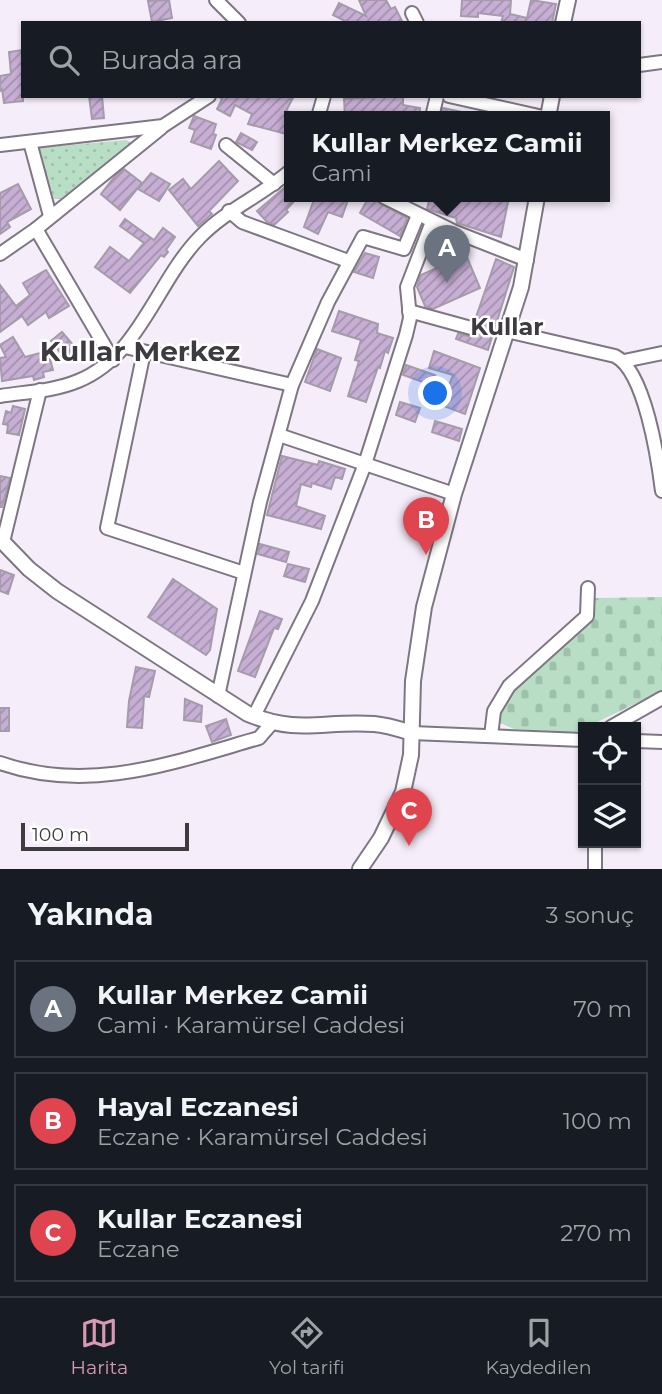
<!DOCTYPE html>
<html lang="tr">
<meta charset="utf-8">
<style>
:root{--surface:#171b24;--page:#242831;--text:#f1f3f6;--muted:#9ea1a6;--line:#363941;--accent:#d799b4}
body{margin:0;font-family:Montserrat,sans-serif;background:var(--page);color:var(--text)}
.controls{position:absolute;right:21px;bottom:21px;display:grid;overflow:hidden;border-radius:0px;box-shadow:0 2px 5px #0004}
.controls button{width:63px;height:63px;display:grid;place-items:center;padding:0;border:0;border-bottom:2px solid var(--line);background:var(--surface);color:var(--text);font:35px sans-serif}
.scale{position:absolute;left:21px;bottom:18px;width:168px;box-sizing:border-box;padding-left:7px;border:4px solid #3e3b40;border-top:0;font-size:19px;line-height:24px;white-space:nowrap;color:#3e3b40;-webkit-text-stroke:5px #fff;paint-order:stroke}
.you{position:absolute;left:436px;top:394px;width:24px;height:24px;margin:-18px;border:5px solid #fff;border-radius:50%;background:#1a73e8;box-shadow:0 0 0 10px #1a73e833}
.badge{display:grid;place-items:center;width:46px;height:46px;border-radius:50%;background:var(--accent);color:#fff;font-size:23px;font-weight:700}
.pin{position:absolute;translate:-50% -58px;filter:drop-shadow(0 2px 4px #0008)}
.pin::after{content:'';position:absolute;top:37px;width:24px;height:21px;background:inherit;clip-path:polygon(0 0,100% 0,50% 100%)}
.popup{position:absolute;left:284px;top:111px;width:326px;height:91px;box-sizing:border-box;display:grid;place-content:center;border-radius:0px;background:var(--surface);filter:drop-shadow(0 2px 5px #0005);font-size:23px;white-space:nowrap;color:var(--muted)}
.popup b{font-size:26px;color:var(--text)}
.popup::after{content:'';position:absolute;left:50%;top:100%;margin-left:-14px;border:14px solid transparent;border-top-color:var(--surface)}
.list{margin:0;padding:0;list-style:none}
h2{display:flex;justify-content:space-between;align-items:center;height:91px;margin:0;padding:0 28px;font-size:30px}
h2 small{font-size:23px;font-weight:400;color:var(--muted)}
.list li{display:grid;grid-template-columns:46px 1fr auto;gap:21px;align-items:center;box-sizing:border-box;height:98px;margin:0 14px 14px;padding:0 14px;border:2px solid var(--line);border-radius:0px}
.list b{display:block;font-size:26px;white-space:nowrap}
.list p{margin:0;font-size:23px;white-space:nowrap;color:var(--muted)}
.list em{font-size:23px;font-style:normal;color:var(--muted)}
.icon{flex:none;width:38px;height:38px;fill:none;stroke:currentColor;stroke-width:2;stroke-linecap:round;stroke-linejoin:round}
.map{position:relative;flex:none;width:662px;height:869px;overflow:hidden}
.search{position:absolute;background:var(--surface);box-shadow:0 2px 5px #0004;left:21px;right:21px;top:21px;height:77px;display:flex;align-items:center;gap:18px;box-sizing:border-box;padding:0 24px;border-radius:0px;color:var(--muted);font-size:26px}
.sheet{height:427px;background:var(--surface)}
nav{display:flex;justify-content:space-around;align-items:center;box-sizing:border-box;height:98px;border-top:2px solid var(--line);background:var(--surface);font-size:19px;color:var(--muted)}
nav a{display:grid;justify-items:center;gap:4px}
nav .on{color:var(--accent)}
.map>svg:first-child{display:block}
</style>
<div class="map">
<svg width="662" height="869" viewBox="0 0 662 869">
<defs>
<pattern id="grass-dots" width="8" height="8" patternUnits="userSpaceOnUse" patternTransform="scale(1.75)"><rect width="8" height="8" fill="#b8dfc6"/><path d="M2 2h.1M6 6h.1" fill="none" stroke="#9fc0ab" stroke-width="1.8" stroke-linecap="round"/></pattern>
<pattern id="cemetery-stones" width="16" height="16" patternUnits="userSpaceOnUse" patternTransform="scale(1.75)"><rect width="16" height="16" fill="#b8dfc6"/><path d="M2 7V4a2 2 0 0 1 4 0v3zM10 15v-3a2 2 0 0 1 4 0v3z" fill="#9fc0ab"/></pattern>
<pattern id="building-hatch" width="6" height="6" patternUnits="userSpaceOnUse" patternTransform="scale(1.75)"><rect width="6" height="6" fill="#c7aed4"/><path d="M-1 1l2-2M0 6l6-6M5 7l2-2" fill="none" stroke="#a38fad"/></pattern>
</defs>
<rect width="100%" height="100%" fill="#f5edf9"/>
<path fill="url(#grass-dots)" d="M126,140L131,143L60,199H54L38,148Z"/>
<path fill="url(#cemetery-stones)" d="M662,597V691L574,733L514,729L500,723L496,716L508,694L589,621L593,598Z"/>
<g fill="url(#building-hatch)" stroke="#a49ca8" stroke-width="2">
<path d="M169,0L172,18L152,22L148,1Z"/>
<path d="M359,0H386L391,9L395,7L403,23H349L333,15L339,3L366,16Z"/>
<path d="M462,0H511L510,14L527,18L531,0L556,4L552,23H501L503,16L478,13V17L461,16Z"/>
<path d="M23,50V101L4,103L2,89L0,91V76L11,74L9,52Z"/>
<path d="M89,96H102L104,118L92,119Z"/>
<path d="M218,96H294L286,111L290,112V135L248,124L252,114L235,105L230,116L217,109L222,99Z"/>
<path d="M394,96H403V105L420,108L419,117H345L344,99Z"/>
<path d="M443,108L467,113V117H441Z"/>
<path d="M194,116L216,124L213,134L216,135L211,149L191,142L195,130L189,128Z"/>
<path d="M241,133L257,142L252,150L236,142Z"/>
<path d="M219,161L238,181L209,211L212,214L198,226L169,190L183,179L191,189Z"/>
<path d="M124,169L142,183L120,210L101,194L115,176Z"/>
<path d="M151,173L170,184L159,201L138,189Z"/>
<path d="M290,183V197H298L286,210L288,212L274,225L267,222L257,211Z"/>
<path d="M18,184L31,209L7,222L10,227L0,234V193Z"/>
<path d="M315,197H349L342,217L328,212L318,234L304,227Z"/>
<path d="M369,197L407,218L400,236L360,213Z"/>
<path d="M430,197H509L501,237L457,223L456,218L427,209Z"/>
<path d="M125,219L154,240L163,228L175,237L166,250L168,252L164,257L161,255L130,293L95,267L110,247L129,261L144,243L120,226Z"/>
<path d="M365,253L379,257L373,278L354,272Z"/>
<path d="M466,255L480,288L433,309L425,306L417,287L421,275Z"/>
<path d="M496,259L514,267L488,350L456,339L458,334L473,337L479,331V325L475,320Z"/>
<path d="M46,270L69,306L49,318L46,312L28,325L22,316L0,332V285L16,306L30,295L23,283Z"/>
<path d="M339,311L378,324L377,333L393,338L388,353L385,351L380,368L378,367L366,402L348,396L359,361L355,360L361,340L332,331Z"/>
<path d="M62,332L75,347L70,351L73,354L66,360L51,341Z"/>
<path d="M13,337L25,357L48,351L53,370L43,372L44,377L34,380L33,376L2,381L0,358L6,357L0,345Z"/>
<path d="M317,349L341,358L330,391L305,382Z"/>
<path d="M434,351L480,368L465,414L441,405L453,375L429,368Z"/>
<path d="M406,365L435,375L431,385L403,375Z"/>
<path d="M400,402L420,408L415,422L396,415Z"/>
<path d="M13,406L25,409L19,435L7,433L8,425L3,424L6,411L11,413Z"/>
<path d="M435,421L462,429L459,441L432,432Z"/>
<path d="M282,456L318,465L319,461L345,469L342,479L335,477L331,489L312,483L311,487L301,484L296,506L325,516L321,529L267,515Z"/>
<path d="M0,476L10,478L2,507H0Z"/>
<path d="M260,544L289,552L286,562L258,554Z"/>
<path d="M288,564L309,569L305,582L284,576Z"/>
<path d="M0,570L14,575L8,594L0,591Z"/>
<path d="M173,579L217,609L210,650L206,655L148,617Z"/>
<path d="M260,611L282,619L278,629L274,628L255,677L238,671Z"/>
<path d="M136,667L155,671L149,697L144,696L142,728L127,727L129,701Z"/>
<path d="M185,699L202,706L201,722L184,720Z"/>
<rect x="0" y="708" width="9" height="23"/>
<path d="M226,719L231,735L212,742L206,726Z"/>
</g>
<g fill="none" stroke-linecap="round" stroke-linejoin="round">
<defs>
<g id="minor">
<path d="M216,0L239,23"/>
<path d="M412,13L417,23"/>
<path d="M639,65L662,62"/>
<path d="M449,96L543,117"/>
<path d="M318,117L324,96"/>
<path d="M432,117L437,96"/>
<path d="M30,142L50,216"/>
<path d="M0,145L163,126L209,96"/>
<path d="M226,145L274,184"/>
<path d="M384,197L453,231L527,260"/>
<path d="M229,211L242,222L348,261"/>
<path d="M36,229L161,128"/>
<path d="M0,254L36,229L113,360"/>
<path d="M409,311L471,328"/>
<path d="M507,331L615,356C645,371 658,459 662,491"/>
<path d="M125,347L292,385"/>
<path d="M144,352L107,528L244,573"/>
<path d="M624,361L662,353"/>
<path d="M0,396C26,392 54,391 78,381C140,356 156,282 200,237C226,210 261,196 290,171"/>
<path d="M279,435L454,494"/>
<path d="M3,542L40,390"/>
<path d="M218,696L260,502L292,385L328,302L363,237L404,249L418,215"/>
<path d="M254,716L312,601L365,464L406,335L410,318L407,287L432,222"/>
<path d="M611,727L662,698"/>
<path d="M412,733L583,740"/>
<path d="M491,736L494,711L509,686L587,616L588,588"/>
<path d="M636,741L662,742"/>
<path d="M0,763C89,794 172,763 259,738L272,723"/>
<path d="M595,869V843"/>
</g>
<g id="major">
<path d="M563,23L568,0"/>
<path d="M548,117L552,96"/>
<path d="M0,539L29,569L57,591L248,714C299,735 325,720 374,724C387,725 399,729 412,733"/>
<path d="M360,869L381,838L403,792L411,755L413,681L424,607L454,494L521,287L537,197"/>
</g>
</defs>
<use href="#minor" stroke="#7e7682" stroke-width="16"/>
<use href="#major" stroke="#7e7682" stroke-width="18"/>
<use href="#minor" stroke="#fff" stroke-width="12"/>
<use href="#major" stroke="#fff" stroke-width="14"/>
</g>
<g text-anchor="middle" stroke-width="5" stroke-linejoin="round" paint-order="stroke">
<g font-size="24" font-weight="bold" fill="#3e3b40" stroke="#fff">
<text x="507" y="335">Kullar</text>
</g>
<g font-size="28" font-weight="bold" fill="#3e3b40" stroke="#fff">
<text x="140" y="361">Kullar Merkez</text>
</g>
</g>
</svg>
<div class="controls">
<button><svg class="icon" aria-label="locate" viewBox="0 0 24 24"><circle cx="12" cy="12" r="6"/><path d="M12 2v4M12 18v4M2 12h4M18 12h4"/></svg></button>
<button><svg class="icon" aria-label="layers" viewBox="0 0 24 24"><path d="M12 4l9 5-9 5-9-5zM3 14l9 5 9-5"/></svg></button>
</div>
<div class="scale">100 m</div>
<div class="you"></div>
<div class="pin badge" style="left:447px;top:283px;background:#6b7280">A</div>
<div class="popup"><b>Kullar Merkez Camii</b>Cami</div>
<div class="pin badge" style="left:426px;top:555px;background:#e0444e">B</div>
<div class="pin badge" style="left:409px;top:846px;background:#e0444e">C</div>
<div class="search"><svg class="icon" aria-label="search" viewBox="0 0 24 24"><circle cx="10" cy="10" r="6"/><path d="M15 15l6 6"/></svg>Burada ara</div>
</div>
<section class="sheet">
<h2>Yakında<small>3 sonuç</small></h2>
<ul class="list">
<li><span class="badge" style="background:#6b7280">A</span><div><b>Kullar Merkez Camii</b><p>Cami · Karamürsel Caddesi</p></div><em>70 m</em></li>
<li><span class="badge" style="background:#e0444e">B</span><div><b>Hayal Eczanesi</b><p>Eczane · Karamürsel Caddesi</p></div><em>100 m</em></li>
<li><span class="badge" style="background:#e0444e">C</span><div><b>Kullar Eczanesi</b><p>Eczane</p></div><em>270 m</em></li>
</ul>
</section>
<nav>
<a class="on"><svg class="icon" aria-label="map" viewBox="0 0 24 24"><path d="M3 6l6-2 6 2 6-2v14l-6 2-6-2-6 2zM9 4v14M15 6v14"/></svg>Harita</a>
<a><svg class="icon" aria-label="directions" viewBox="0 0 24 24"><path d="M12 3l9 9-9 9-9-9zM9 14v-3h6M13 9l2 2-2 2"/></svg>Yol tarifi</a>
<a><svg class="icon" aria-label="saved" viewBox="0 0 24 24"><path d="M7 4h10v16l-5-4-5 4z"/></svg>Kaydedilen</a>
</nav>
